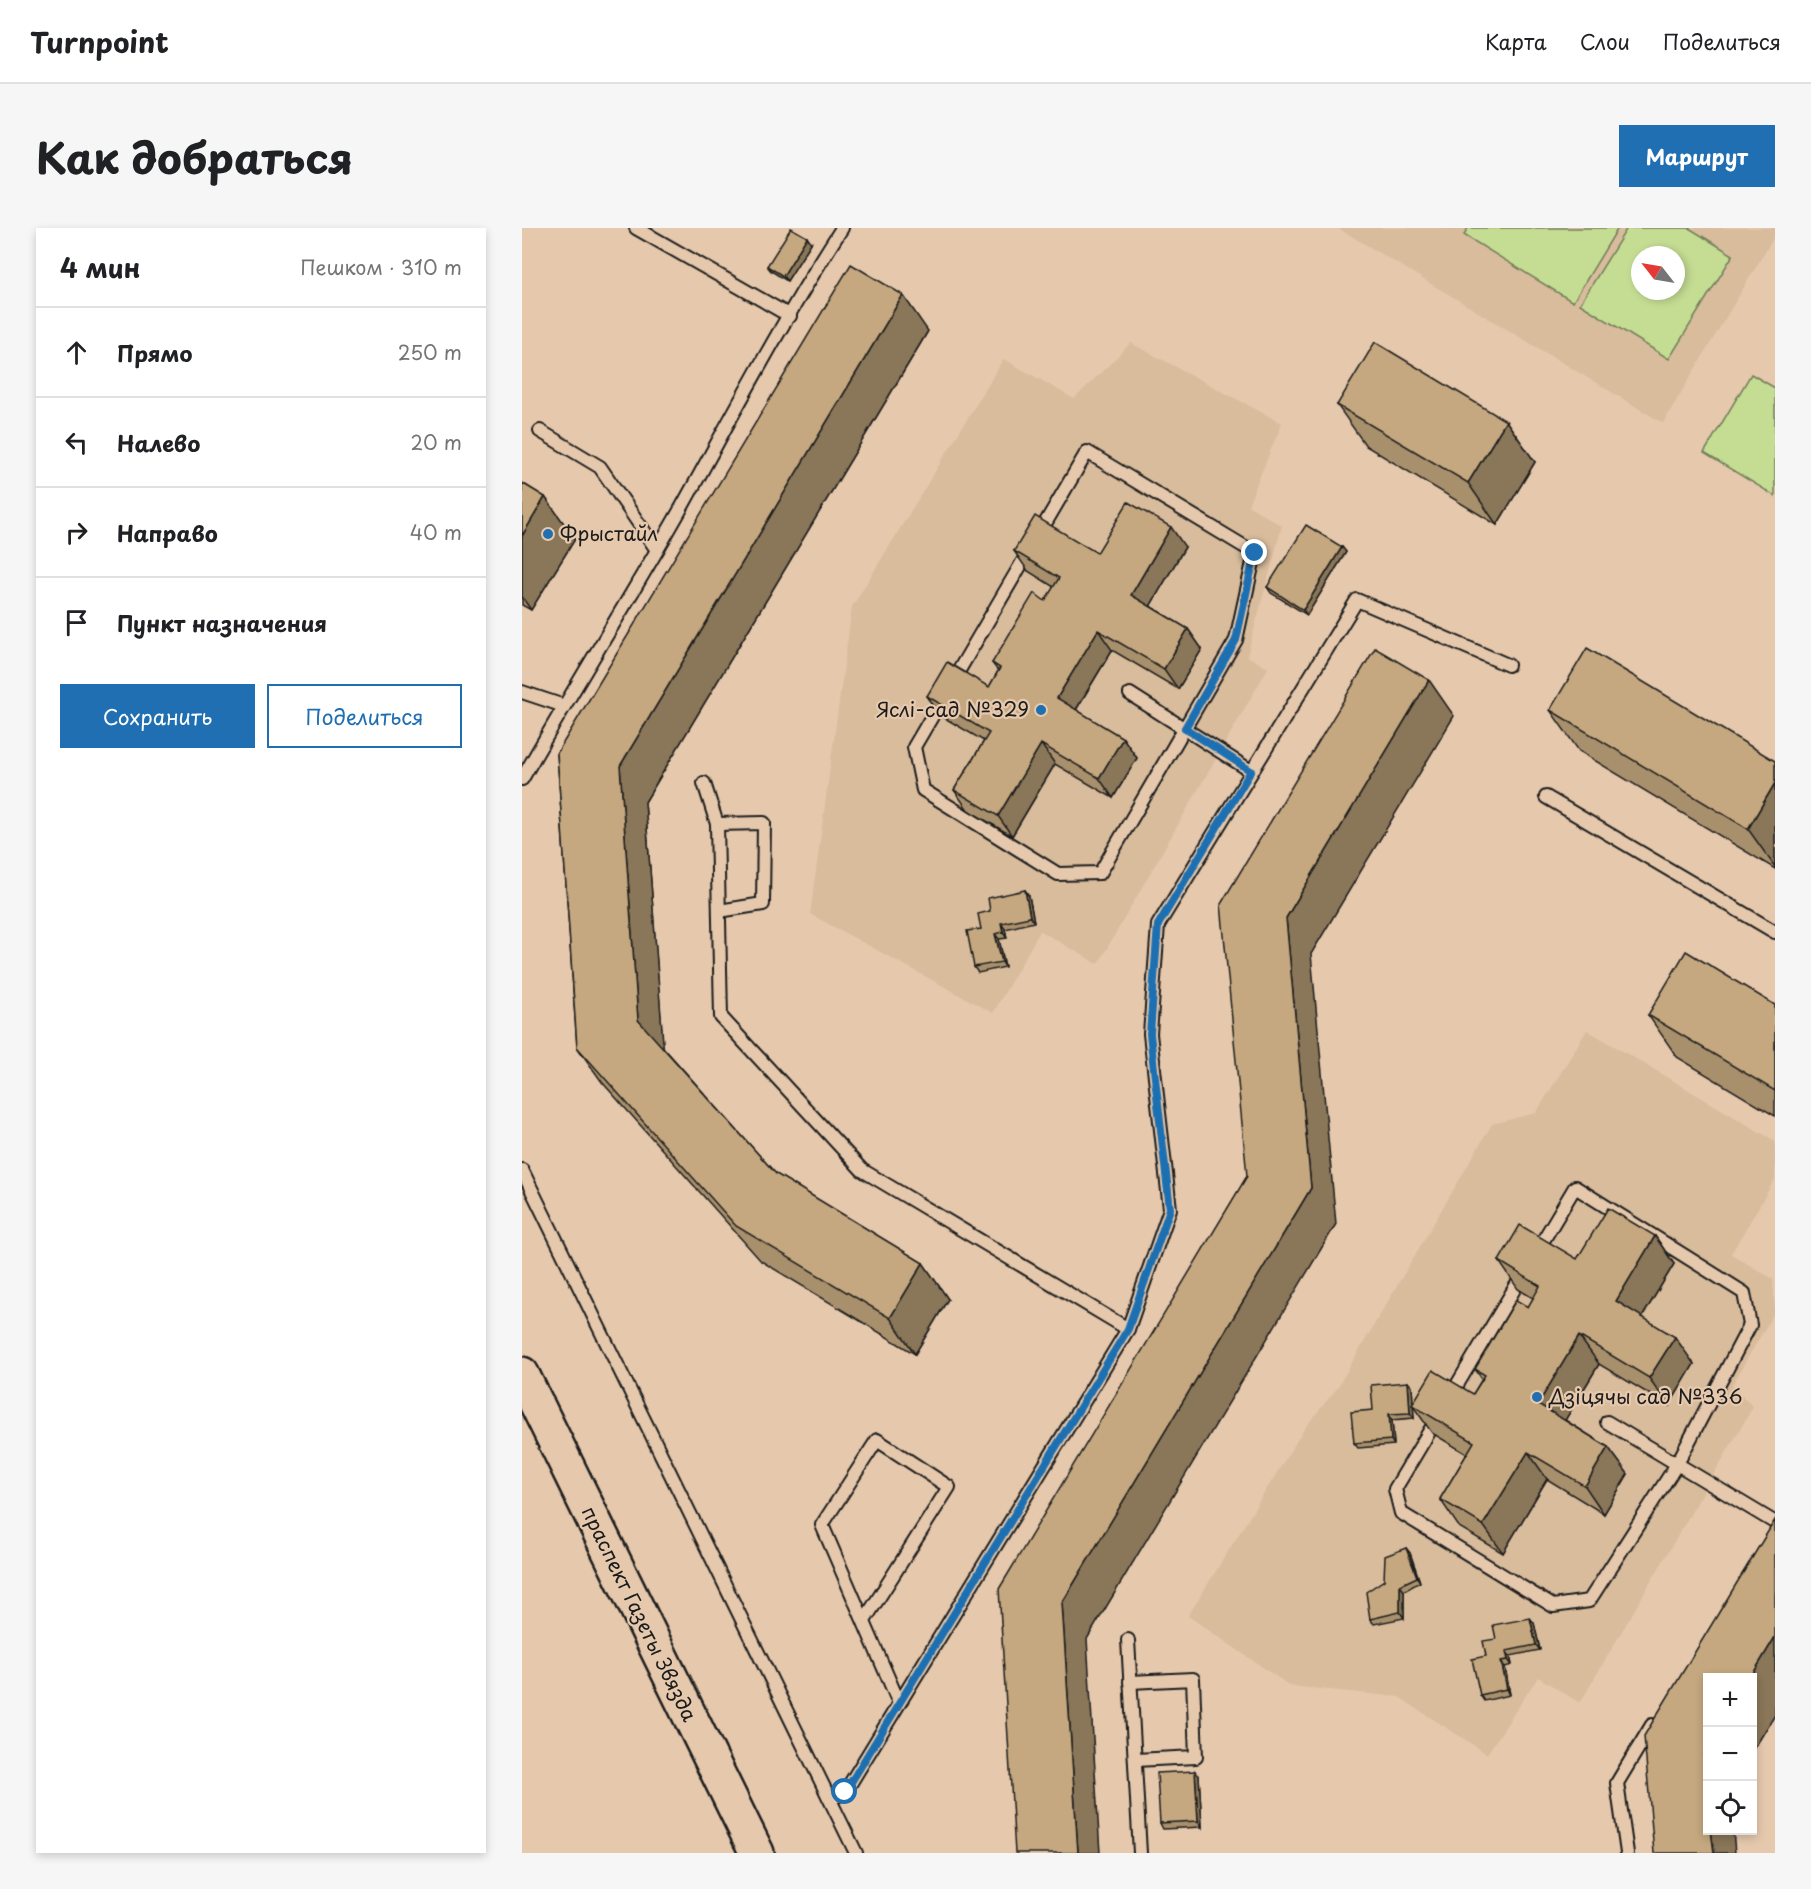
<!DOCTYPE html>
<html lang="ru">
<meta charset="utf-8">
<style>
:root{--surface:#fff;--page:#f6f6f6;--text:#202124;--muted:#757577;--line:#e0e0e0;--accent:#1f6fb2}
body{margin:0;font-family:"Playpen Sans",sans-serif;background:var(--page);color:var(--text)}
.controls{position:absolute;right:18px;bottom:18px;display:grid;overflow:hidden;border-radius:0px;box-shadow:0 3px 9px #0003}
.controls button{width:54px;height:54px;display:grid;place-items:center;padding:0;border:0;border-bottom:2px solid var(--line);background:var(--surface);color:var(--text);font:30px sans-serif}
.compass{position:absolute;left:1109px;top:18px;width:54px;height:54px;border-radius:50%;background:var(--surface);box-shadow:0 3px 9px #0003;rotate:301deg}
.stop{position:absolute;width:18px;height:18px;margin:-14px;border:4px solid #1f6fb2;border-radius:50%;background:#fff}
.stop.end{background:#1f6fb2;border-color:#fff;box-shadow:0 2px 6px #0008}
.list{margin:0;padding:0;list-style:none}
h2{display:flex;justify-content:space-between;align-items:center;height:78px;margin:0;padding:0 24px;font-size:26px}
h2 small{font-size:20px;font-weight:400;color:var(--muted)}
.list li{display:grid;grid-template-columns:39px 1fr auto;gap:18px;align-items:center;box-sizing:border-box;height:90px;padding:0 24px;border-top:2px solid var(--line)}
.list b{display:block;font-size:22px;white-space:nowrap}
.list em{font-size:20px;font-style:normal;color:var(--muted)}
.actions{display:flex;gap:12px;padding:18px 24px}
.actions a{flex:1;padding:14px 0;border:2px solid var(--accent);border-radius:0px;text-align:center;font-size:21px;color:var(--accent)}
.actions .main{background:var(--accent);color:#fff}
.icon{flex:none;width:33px;height:33px;fill:none;stroke:currentColor;stroke-width:2;stroke-linecap:round;stroke-linejoin:round}
.map{position:relative;flex:none;width:1253px;height:1625px;overflow:hidden;border-radius:0px}
header{display:flex;align-items:center;gap:36px;box-sizing:border-box;height:84px;padding:0 30px;background:var(--surface);border-bottom:2px solid var(--line)}
header strong{font-size:28px}
nav{display:flex;gap:33px;margin-inline-start:auto;font-size:21px}
.intro{display:flex;align-items:center;justify-content:space-between;box-sizing:border-box;height:144px;padding:0 36px}
h1{margin:0;font-size:42px}
.button{padding:15px 27px;border-radius:0px;background:var(--accent);color:#fff;font-size:21px;font-weight:700}
main{display:flex;gap:36px;padding:0 36px}
aside{flex:1;background:var(--surface);border-radius:0px;box-shadow:0 3px 9px #0003}
.map>svg:first-child{display:block}
</style>
<header>
<strong>Turnpoint</strong>
<nav><a>Карта</a><a>Слои</a><a>Поделиться</a></nav>
</header>
<div class="intro"><h1>Как добраться</h1><a class="button">Маршрут</a></div>
<main>
<aside>
<h2>4 мин<small>Пешком · 310 m</small></h2>
<ul class="list">
<li><svg class="icon" aria-label="ahead" viewBox="0 0 24 24"><path d="M12 20V5M6 11l6-6 6 6"/></svg><div><b>Прямо</b></div><em>250 m</em></li>
<li><svg class="icon" aria-label="left" viewBox="0 0 24 24"><path d="M17 20v-9H6M10 6l-5 5 5 5"/></svg><div><b>Налево</b></div><em>20 m</em></li>
<li><svg class="icon" aria-label="right" viewBox="0 0 24 24"><path d="M7 20v-9h11M14 6l5 5-5 5"/></svg><div><b>Направо</b></div><em>40 m</em></li>
<li><svg class="icon" aria-label="arrive" viewBox="0 0 24 24"><path d="M6 21V4h12l-3 4 3 4H6"/></svg><div><b>Пункт назначения</b></div></li>
</ul>
<div class="actions"><a class="main">Сохранить</a><a>Поделиться</a></div>
</aside>
<div class="map">
<svg width="1253" height="1625" viewBox="0 0 1253 1625">
<rect width="100%" height="100%" fill="#e6c9ad"/>
<filter id="ink" filterUnits="userSpaceOnUse"><feTurbulence type="fractalNoise" baseFrequency=".0167" numOctaves="2"/><feDisplacementMap in="SourceGraphic" scale="12" xChannelSelector="R" yChannelSelector="G"/><feConvolveMatrix kernelMatrix="1 2 1 2 8 2 1 2 1" color-interpolation-filters="sRGB"/></filter>
<g filter="url(#ink)">
<g fill="#d8bc9c" fill-rule="evenodd">
<path d="M816,0H1253V7L1141,195ZM1118,27H1154V63H1118Z"/>
<path d="M609,115L760,195L726,277L760,298L725,428L746,440L576,736L518,703L471,785L288,686L330,379L482,131L552,171Z"/>
<path d="M1065,802L1253,913V951L1209,1026L1251,1051L1253,1083L1210,1157L1231,1179L1058,1475L1016,1449L965,1526L877,1469L768,1458L666,1388L782,1201L815,1160L970,896L1014,885Z"/>
</g>
<g fill="#c5dd93" stroke="#707c58" stroke-width="1.5" fill-rule="evenodd">
<path d="M946,0H1096L1051,74L942,7Z"/>
<path d="M1105,0H1167L1211,27L1147,131L1058,76ZM1118,27H1154V63H1118Z"/>
<path d="M1229,146L1253,160V268L1182,225Z"/>
</g>
<g fill="none" stroke-linecap="round" stroke-linejoin="round">
<defs>
<g id="service">
<path d="M114,0L268,88"/>
<path d="M18,203L78,239L135,322"/>
<path d="M565,224L733,325L714,412L578,645L536,646L401,562L392,519Z"/>
<path d="M0,464L42,478"/>
<path d="M608,466L729,543"/>
<path d="M0,551C51,461 106,374 157,284C210,189 261,91 320,0"/>
<path d="M182,555L195,596L199,789L340,942L606,1101"/>
<path d="M1024,569L1253,704"/>
<path d="M195,596L242,595L241,676L197,683"/>
<path d="M0,942L334,1625"/>
<path d="M1053,959L1222,1065L1228,1097L1155,1236L1067,1373L1031,1378L879,1285L873,1261Z"/>
<path d="M1085,1194L1252,1294"/>
<path d="M342,1393L427,1259L355,1212L300,1297L377,1475"/>
<path d="M606,1412L618,1625"/>
<path d="M608,1454L671,1451L674,1529L613,1532"/>
<path d="M308,1571L323,1564L606,1101L648,981L628,806L636,697L835,372L986,437"/>
<path d="M1105,1625L1095,1555L1130,1497"/>
</g>
<path id="secondary" d="M0,1146L235,1625"/>
</defs>
<use href="#service" stroke="#1c1c1c" stroke-width="16"/>
<use href="#secondary" stroke="#1c1c1c" stroke-width="38"/>
<use href="#service" stroke="#e6c9ad" stroke-width="12"/>
<use href="#secondary" stroke="#e6c9ad" stroke-width="33"/>
</g>
<g fill="#a9906d" stroke="#1c1c1c" stroke-width="1.5">
<path d="M289,15L265,53L249,43L245,38Z"/>
<path d="M406,103L123,574L141,819L254,946L401,1035L426,1071L393,1126L239,1033L80,854L55,819L35,525Z"/>
<path d="M815,177L984,193L1013,234L975,297L844,218Z"/>
<path d="M0,255L23,269L53,311L9,382L0,377Z"/>
<path d="M663,319L628,378L666,401L680,421L656,461L590,422L554,482L601,510L615,530L591,570L533,536L490,608L446,582L432,562L462,513L419,488L405,468L467,459L476,443L470,435L523,373L532,359L506,343L492,323L575,325Z"/>
<path d="M820,319L824,324L785,387L749,365L745,359Z"/>
<path d="M1028,482L1253,533V641L1057,523Z"/>
<path d="M503,662L507,668L512,694L483,701L485,710L477,711L483,739L456,745L452,739L459,701L468,683Z"/>
<path d="M1253,777V888L1155,829L1126,787Z"/>
<path d="M1133,1008L1152,1036L1120,1089L1172,1136L1147,1178L1077,1136L1043,1192L1086,1219L1106,1246L1082,1286L1025,1251L981,1325L937,1299L918,1271L945,1226L910,1205L891,1178L892,1190L870,1192L872,1217L836,1220L832,1215L851,1182L890,1159L891,1176L951,1166L960,1151L953,1141L1006,1079L1011,1070L996,1061L977,1033L1055,1031Z"/>
<path d="M884,1320L888,1325L898,1354L882,1363V1390L852,1396L848,1391L862,1352Z"/>
<path d="M1008,1390L1012,1395L1018,1422L988,1428L990,1437L983,1439L988,1467L962,1473L958,1467L964,1428L974,1411Z"/>
<path d="M677,1548L680,1599L641,1601L638,1595Z"/>
</g>
<g fill="#8a7659" stroke="#1c1c1c" stroke-width="1.5">
<path d="M285,9L289,15L265,53L261,48Z"/>
<path d="M381,67L406,103L123,574L142,828L116,792L98,538Z"/>
<path d="M984,193L1013,234L975,297L946,255Z"/>
<path d="M23,269L53,311L9,382L0,369V308Z"/>
<path d="M649,299L663,319L623,387L609,367Z"/>
<path d="M820,319L824,324L785,387L781,382Z"/>
<path d="M666,401L680,421L656,461L642,441Z"/>
<path d="M576,402L590,422L549,490L535,470Z"/>
<path d="M907,452L932,488L789,726L814,996L565,1411L578,1625H556L540,1375L789,960L764,690Z"/>
<path d="M601,510L615,530L591,570L577,550Z"/>
<path d="M519,516L533,536L490,608L476,588Z"/>
<path d="M1253,555V639L1226,601Z"/>
<path d="M503,662L507,668L512,694L508,689Z"/>
<path d="M479,695L483,701L485,710L481,704Z"/>
<path d="M473,706L477,711L483,739L480,734Z"/>
<path d="M1133,1008L1152,1036L1113,1101L1094,1073Z"/>
<path d="M401,1035L426,1071L393,1126L368,1090Z"/>
<path d="M1057,1108L1077,1136L1036,1204L1016,1176Z"/>
<path d="M1153,1109L1172,1136L1147,1178L1127,1150Z"/>
<path d="M886,1154L890,1159L892,1190L888,1185Z"/>
<path d="M867,1186L870,1192L872,1217L869,1212Z"/>
<path d="M1086,1219L1106,1246L1082,1286L1063,1258Z"/>
<path d="M1006,1224L1025,1251L981,1325L961,1297Z"/>
<path d="M884,1320L888,1325L898,1354L895,1349Z"/>
<path d="M878,1357L882,1363V1390L878,1384Z"/>
<path d="M1008,1390L1012,1395L1018,1422L1014,1417Z"/>
<path d="M1253,1409V1487L1230,1524V1449H1229Z"/>
<path d="M984,1423L988,1428L990,1437L986,1432Z"/>
<path d="M979,1433L983,1439L988,1467L985,1461Z"/>
<path d="M1185,1521V1561L1182,1526Z"/>
<path d="M673,1543L677,1548L680,1599L676,1593Z"/>
<path d="M1189,1602H1211L1213,1625H1192Z"/>
</g>
<g fill="#c5a87f" stroke="#1c1c1c" stroke-width="1.5">
<path d="M269,0L285,9L261,48L245,38Z"/>
<path d="M329,36L381,67L98,538L116,792L254,946L401,1035L368,1090L214,998L55,819L35,525Z"/>
<path d="M853,114L984,193L946,255L815,177Z"/>
<path d="M0,255L23,269L0,308Z"/>
<path d="M606,274L649,299L609,367L666,401L642,441L576,402L535,470L601,510L577,550L519,516L476,588L432,562L467,505L405,468L425,434L467,459L478,440L470,435L512,365L523,373L537,350L492,323L513,288L575,325Z"/>
<path d="M784,297L820,319L781,382L745,359Z"/>
<path d="M853,420L907,452L764,690L789,960L540,1375L556,1625H493L477,1361L725,948L699,676Z"/>
<path d="M1065,420L1253,533V555L1226,601L1028,482Z"/>
<path d="M503,662L508,689L479,695L481,704L473,706L480,734L452,739L445,703L459,701L456,686L468,683L466,670Z"/>
<path d="M1164,723L1253,777V863L1126,787Z"/>
<path d="M1086,980L1133,1008L1094,1073L1153,1109L1127,1150L1057,1108L1016,1176L1086,1219L1063,1258L1006,1224L961,1297L918,1271L952,1214L890,1177L911,1142L951,1166L963,1147L953,1141L994,1072L1006,1079L1018,1058L977,1033L998,997L1055,1031Z"/>
<path d="M886,1154L888,1185L867,1186L869,1212L832,1215L829,1184L851,1182L849,1157Z"/>
<path d="M1253,1292V1409L1229,1449H1185V1521L1182,1526L1185,1561V1602H1189L1192,1625H1132L1122,1508Z"/>
<path d="M884,1320L895,1349L878,1357V1384L848,1391L844,1364L862,1352L863,1328Z"/>
<path d="M1008,1390L1014,1417L984,1423L986,1432L979,1433L985,1461L958,1467L950,1431L964,1428L961,1413L974,1411L971,1397Z"/>
<path d="M673,1543L676,1593L638,1595L635,1545Z"/>
</g>
</g>
<g fill="none" stroke-linecap="round" stroke-linejoin="round" filter="url(#ink)">
<path stroke="#1f6fb2" stroke-width="8" d="M323,1564L606,1101L648,981L628,806L636,697L729,543L663,500L714,412L733,325"/>
</g>
<g fill="#1f6fb2" stroke="#e6c9ad" stroke-width="2">
<circle cx="26" cy="306" r="6"/>
<circle cx="519" cy="482" r="6"/>
<circle cx="1015" cy="1169" r="6"/>
</g>
<g text-anchor="middle" stroke-width="4.5" stroke-linejoin="round" paint-order="stroke">
<g font-size="20" fill="#1c1c1c" stroke="#e6c9ad" text-anchor="start">
<text x="38" y="313">Фрыстайл</text>
<text x="507" y="489" text-anchor="end">Яслі-сад №329</text>
<text x="1027" y="1176">Дзіцячы сад №336</text>
</g>
<g font-size="20" fill="#1c1c1c" stroke="#e6c9ad">
<text transform="translate(117 1386) rotate(64)" y="7">праспект Газеты Звязда</text>
</g>
</g>
</svg>
<div class="controls">
<button>+</button>
<button>−</button>
<button><svg class="icon" aria-label="locate" viewBox="0 0 24 24"><circle cx="12" cy="12" r="6"/><path d="M12 2v4M12 18v4M2 12h4M18 12h4"/></svg></button>
</div>
<svg class="compass" viewBox="-18 -18 36 36"><path d="M0-13l5 13h-10z" fill="#e53935"/><path d="M0 13l5-13h-10z" fill="#757577"/></svg>
<div class="stop" style="left:323px;top:1564px"></div>
<div class="stop end" style="left:733px;top:325px"></div>
</div>
</main>
